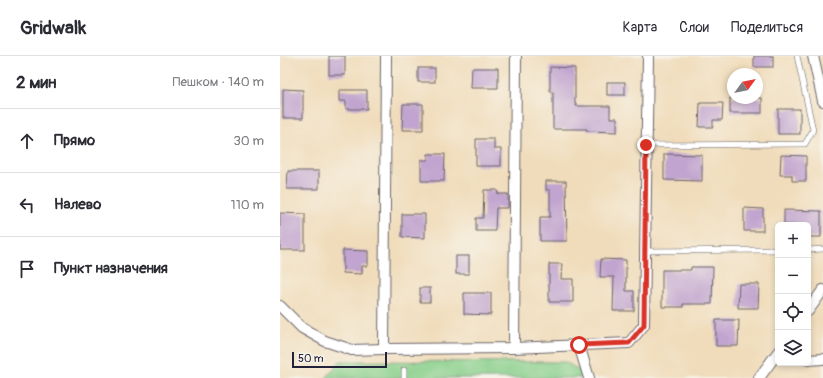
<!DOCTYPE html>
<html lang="ru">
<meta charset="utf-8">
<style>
:root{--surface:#fff;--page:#f2f2f3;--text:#2b2b33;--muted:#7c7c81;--line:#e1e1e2}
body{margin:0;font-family:Pangolin,sans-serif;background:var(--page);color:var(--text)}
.controls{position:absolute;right:12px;bottom:12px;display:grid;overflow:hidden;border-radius:6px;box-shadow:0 2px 6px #0003}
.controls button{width:36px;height:36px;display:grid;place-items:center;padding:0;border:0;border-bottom:1px solid var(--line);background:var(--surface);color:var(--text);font:20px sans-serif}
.compass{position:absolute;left:447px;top:12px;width:36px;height:36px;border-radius:50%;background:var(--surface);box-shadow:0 2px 6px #0003;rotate:57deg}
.scale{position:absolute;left:12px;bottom:10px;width:95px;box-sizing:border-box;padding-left:4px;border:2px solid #22223b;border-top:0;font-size:11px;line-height:14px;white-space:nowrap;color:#22223b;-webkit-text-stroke:3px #f7f3e8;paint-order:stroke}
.stop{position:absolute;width:12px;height:12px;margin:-9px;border:3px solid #d93025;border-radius:50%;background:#fff}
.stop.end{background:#d93025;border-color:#fff;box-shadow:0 1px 4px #0008}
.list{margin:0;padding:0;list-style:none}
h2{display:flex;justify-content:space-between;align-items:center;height:52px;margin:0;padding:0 16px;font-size:17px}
h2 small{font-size:13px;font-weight:400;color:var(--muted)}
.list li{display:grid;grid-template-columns:26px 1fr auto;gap:12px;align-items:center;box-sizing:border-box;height:64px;padding:0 16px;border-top:1px solid var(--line)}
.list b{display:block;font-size:15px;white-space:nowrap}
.list em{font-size:13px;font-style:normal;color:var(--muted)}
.icon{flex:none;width:22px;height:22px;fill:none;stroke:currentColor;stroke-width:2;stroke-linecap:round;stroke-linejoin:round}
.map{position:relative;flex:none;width:543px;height:322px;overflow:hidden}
header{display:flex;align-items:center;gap:24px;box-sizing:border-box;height:56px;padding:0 20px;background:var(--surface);border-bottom:1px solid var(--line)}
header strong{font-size:19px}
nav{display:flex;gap:22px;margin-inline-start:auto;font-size:14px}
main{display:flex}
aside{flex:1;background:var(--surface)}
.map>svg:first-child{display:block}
</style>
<header>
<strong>Gridwalk</strong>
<nav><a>Карта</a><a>Слои</a><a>Поделиться</a></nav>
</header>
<main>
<aside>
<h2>2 мин<small>Пешком · 140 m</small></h2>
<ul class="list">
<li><svg class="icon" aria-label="ahead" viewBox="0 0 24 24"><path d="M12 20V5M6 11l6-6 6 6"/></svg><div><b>Прямо</b></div><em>30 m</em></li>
<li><svg class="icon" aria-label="left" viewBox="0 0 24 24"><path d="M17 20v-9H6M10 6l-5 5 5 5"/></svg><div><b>Налево</b></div><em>110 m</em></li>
<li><svg class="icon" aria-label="arrive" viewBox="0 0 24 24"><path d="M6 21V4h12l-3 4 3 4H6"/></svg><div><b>Пункт назначения</b></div></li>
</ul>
</aside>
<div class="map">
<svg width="543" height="322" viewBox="0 0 543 322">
<rect width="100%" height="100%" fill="#f7f3e8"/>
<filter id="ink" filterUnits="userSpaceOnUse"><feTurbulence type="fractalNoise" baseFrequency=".025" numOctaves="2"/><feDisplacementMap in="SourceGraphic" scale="8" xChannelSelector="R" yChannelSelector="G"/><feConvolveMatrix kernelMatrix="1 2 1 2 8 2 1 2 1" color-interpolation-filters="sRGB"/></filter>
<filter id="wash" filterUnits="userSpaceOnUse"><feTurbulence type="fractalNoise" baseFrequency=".012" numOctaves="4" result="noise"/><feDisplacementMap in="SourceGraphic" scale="16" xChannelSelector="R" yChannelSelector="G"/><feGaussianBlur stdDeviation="0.9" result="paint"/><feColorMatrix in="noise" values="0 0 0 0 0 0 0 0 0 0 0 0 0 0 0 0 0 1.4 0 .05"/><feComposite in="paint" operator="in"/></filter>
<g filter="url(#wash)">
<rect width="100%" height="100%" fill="#f0dcba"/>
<path fill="#87cf8a" stroke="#547862" d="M60,305L286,306L301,316L303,322H46Z"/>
<g id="blocks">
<g fill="#c1a4cf">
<rect x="49" y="0" width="16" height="19"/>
<rect x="474" y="0" width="19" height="11"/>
<path d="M270,11L295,12V48H296V50H330V62H337V76L307,75V73H273V36H270Z"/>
<rect x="138" y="12" width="17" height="14"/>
<path d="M192,12H218V32H191Z"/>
<rect x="327" y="26" width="18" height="13"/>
<path d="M3,33L23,34V62H3Z"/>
<path d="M59,34H87V53H66V45H59Z"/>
<rect x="450" y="42" width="32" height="15"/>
<path d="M420,47H443L442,64H433V71H419Z"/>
<path d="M123,48H143V74H122Z"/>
<rect x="498" y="53" width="22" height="25"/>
<path d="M196,83H214V93H221V110H196Z"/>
<path d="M148,98H165L164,125H141V104H148Z"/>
<path d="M384,98L422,99V125L384,124Z"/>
<path d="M501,99L526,100V125H512V119H500Z"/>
<path d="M8,115H39V133H7Z"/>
<path d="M266,125H286L287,185H260V161H270V134H266Z"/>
<path d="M204,134H217L218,138H228V152H216L215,175H196V162H203Z"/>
<path d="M464,152L483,153V175H464Z"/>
<path d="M504,154L541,155V181H528V169H504Z"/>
<path d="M0,157L25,158V194H0Z"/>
<path d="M122,158H145V182L122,181Z"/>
<path d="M63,194L88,195V210H82V218L63,217Z"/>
<rect x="176" y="200" width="13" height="18"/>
<path d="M321,203L346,204V235H354V255H333L334,221H320Z"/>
<path d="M269,208H282L281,223H293V246H269Z"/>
<path d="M411,211H433L432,248H403V251H382V214H411Z"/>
<path d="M459,228H479L478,252H458Z"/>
<rect x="140" y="232" width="10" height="14"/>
<path d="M184,237H211V259L184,258Z"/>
<path d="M436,264H459L458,290H436Z"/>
</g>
</g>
</g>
<g filter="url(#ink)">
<use href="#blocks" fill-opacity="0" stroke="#6a6367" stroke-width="1"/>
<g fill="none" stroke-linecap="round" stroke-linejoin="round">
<defs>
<g id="lane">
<path d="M367,89L525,88L533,74L517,0"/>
<path d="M528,194L543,193"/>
<path d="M365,195L498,194"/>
<path d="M124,314V322"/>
</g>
<g id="street">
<path d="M533,0L543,45"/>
<path d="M0,250L22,272L45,285L72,294L104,293L234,292L349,287L364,269L368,0"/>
<path d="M528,255L543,234"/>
<path d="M299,289L309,322"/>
<path d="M234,292L236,0"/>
<path d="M104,293L106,0"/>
<path d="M528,304L543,303"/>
<path d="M479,322L498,296"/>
</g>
</defs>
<use href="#lane" stroke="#6a6367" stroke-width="6"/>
<use href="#street" stroke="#6a6367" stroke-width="12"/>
<use href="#lane" stroke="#fff" stroke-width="5"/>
<use href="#street" stroke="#fff" stroke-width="10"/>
</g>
</g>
<g fill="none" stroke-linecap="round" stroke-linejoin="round" filter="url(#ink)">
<path stroke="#d93025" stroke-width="5" d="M299,289L349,287L364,269L366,89"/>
</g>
</svg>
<div class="controls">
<button>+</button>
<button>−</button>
<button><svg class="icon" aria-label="locate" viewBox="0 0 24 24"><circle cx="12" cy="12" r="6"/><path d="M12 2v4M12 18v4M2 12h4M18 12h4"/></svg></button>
<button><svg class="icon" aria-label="layers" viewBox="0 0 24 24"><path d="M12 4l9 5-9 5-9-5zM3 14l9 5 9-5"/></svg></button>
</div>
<svg class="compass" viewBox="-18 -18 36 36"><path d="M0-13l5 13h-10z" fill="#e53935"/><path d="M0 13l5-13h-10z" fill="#7c7c81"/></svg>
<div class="scale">50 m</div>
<div class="stop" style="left:299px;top:289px"></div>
<div class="stop end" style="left:366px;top:89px"></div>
</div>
</main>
